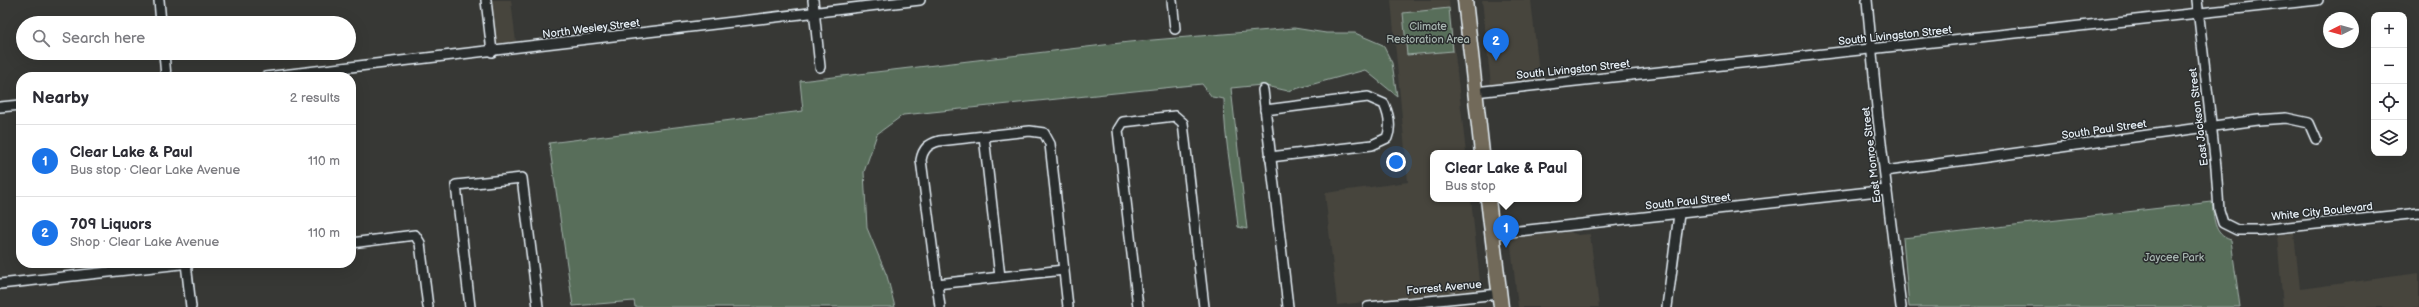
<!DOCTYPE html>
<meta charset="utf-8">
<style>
:root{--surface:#fff;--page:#f2f2f3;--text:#2b2b33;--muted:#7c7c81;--line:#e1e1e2;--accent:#1a73e8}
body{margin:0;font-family:"Balsamiq Sans",sans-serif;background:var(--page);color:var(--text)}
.controls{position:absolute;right:12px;top:12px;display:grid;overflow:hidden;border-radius:8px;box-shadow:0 4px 16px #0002}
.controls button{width:36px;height:36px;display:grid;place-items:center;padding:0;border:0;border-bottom:1px solid var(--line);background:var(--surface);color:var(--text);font:20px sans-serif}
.compass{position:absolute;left:2323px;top:12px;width:36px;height:36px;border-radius:50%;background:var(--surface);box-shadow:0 4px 16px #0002;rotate:264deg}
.you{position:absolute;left:1396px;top:162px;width:14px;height:14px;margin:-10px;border:3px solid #fff;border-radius:50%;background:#1a73e8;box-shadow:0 0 0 6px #1a73e833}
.badge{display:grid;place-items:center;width:26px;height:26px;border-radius:50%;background:var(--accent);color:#fff;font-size:13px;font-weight:700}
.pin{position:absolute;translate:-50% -33px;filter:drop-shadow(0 1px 2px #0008)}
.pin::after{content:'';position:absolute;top:21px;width:14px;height:12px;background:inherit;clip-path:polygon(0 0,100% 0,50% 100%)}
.popup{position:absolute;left:1430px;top:150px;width:152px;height:52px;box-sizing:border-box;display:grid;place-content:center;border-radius:8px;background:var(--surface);filter:drop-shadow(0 1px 3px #0005);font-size:13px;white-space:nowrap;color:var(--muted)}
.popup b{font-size:15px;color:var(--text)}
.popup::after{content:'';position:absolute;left:50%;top:100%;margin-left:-8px;border:8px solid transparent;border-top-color:var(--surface)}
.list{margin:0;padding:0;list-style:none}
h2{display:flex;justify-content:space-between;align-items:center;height:52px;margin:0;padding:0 16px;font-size:17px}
h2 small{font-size:13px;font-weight:400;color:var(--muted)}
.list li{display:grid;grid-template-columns:26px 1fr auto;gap:12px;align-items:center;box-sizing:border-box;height:72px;padding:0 16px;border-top:1px solid var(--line)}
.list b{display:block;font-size:15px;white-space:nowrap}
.list p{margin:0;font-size:13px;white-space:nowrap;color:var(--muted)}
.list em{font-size:13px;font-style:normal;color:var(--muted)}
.icon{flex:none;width:22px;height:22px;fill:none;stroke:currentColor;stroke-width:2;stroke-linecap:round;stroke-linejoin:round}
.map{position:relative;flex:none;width:2419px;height:307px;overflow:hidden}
.search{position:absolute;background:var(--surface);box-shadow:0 4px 16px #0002;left:16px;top:16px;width:340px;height:44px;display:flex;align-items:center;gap:10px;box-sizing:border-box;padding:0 14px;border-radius:22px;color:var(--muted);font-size:15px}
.panel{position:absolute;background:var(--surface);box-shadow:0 4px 16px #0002;left:16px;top:72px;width:340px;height:196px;border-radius:16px}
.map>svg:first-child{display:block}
</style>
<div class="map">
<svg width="2419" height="307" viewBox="0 0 2419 307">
<rect width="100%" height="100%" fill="#373835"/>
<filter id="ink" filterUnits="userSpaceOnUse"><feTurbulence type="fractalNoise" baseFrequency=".025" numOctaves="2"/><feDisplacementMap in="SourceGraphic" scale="8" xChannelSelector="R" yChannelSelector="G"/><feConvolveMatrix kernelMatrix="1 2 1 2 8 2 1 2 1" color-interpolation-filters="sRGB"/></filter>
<g filter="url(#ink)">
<g fill="#46453e">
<path d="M492,0H511L516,42L496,44Z"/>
<path d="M1391,0H1449L1466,153H1433V199H1471L1481,290L1337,305L1325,193L1408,182Z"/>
<path d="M1482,0H1531L1540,81L1491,86Z"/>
<path d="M1570,232L1578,235L1590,234L1599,307H1518L1510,237Z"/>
<path d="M2294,233L2300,289L2419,273V307H2283L2277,235Z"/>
</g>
<g fill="#596e5a" stroke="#a0b0a9">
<path d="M1449,8L1453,51L1407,55L1403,13Z"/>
<path d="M1294,28L1326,33H1355L1383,45L1392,63L1397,96L1365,70L1288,91L1262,85L1231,88L1247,229L1238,227C1234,184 1224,142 1224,99L1212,97L1202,84L903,115L877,134L864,172L867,228L887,276L895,307H635L634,301L573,306L549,143L803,111L800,81L1129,42Z"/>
<path d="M2212,202C2214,217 2213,235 2231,240L2240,307H1909L1903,238Z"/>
</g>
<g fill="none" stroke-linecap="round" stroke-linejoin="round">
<defs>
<g id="street">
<path d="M159,0L161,23"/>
<path d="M486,0L492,52"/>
<path d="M813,0L820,67"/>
<path d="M1172,0L1175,29"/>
<path d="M1867,0L1878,118L1901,307"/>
<path d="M2197,0L2216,167L2219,210L2223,223L2237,230H2259L2419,213"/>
<path d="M164,53L166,77"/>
<path d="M265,77L920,0"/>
<path d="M1263,90L1288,307"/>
<path d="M1475,92L2318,0"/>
<path d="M0,107L21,105"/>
<path d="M1265,110L1368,97L1384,104C1389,115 1392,126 1387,138L1372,145L1270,157"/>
<path d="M984,136L1000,277"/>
<path d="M1885,171L2258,120L2286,118L2309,123L2316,139"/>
<path d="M1492,234L1887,190"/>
<path d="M351,243L415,235L420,243L428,307"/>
<path d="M186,263L191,307"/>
<path d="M0,284L190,263"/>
<path d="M937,284L1064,270"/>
<path d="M470,307L456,185L522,178L538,307"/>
<path d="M940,307L921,160C923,149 928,144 939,141L1030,131L1044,133L1050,144L1068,307"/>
<path d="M1138,307L1118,130L1123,122L1175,116L1183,123L1204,307"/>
<path d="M1368,307L1499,294"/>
<path d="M1667,307L1679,214"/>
</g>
<g id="primary">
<path d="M1465,0L1482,153"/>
<path d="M1488,199L1501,307"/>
</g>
</defs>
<use href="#street" stroke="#e8f1f8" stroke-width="12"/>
<use href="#primary" stroke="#e8f1f8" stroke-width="17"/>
<use href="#street" stroke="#2a2d2e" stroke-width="9"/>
<use href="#primary" stroke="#726b5a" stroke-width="14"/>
</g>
</g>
<g text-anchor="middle" stroke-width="3" stroke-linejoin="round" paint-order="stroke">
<g font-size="11" fill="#a8b6b1" stroke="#2a2d2e">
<text x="1428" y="30">Climate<tspan x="1428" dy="13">Restoration Area</tspan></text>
<text x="2174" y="261">Jaycee Park</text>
</g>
<g font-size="11" fill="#e8f1f8" stroke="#2a2d2e">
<text transform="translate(591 28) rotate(-7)" y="4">North Wesley Street</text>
<text transform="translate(1895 35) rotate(-6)" y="4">South Livingston Street</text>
<text transform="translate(1573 69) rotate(-6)" y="4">South Livingston Street</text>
<text transform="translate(2198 117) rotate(-97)" y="4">East Jackson Street</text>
<text transform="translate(2104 129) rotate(-8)" y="4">South Paul Street</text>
<text transform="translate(1871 155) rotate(-97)" y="4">East Monroe Street</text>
<text transform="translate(1688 201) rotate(-6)" y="4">South Paul Street</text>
<text transform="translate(2322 211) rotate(-6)" y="4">White City Boulevard</text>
<text transform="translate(1444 287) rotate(-5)" y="4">Forrest Avenue</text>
</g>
</g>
</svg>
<div class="controls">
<button>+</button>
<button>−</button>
<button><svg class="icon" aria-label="locate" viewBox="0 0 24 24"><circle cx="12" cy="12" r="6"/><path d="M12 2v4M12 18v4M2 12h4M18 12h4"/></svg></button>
<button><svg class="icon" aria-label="layers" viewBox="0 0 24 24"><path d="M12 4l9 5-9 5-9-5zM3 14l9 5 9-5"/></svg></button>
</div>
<svg class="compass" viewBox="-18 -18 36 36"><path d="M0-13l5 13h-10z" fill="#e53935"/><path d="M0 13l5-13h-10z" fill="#7c7c81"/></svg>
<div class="you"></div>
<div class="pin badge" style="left:1506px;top:248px">1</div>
<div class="popup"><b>Clear Lake &amp; Paul</b>Bus stop</div>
<div class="pin badge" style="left:1496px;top:61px">2</div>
<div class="search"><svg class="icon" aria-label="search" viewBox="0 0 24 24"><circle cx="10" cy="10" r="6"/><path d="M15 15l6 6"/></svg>Search here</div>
<section class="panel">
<h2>Nearby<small>2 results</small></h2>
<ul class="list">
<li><span class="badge">1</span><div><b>Clear Lake &amp; Paul</b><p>Bus stop · Clear Lake Avenue</p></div><em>110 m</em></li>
<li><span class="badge">2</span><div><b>709 Liquors</b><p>Shop · Clear Lake Avenue</p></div><em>110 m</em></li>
</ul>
</section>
</div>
